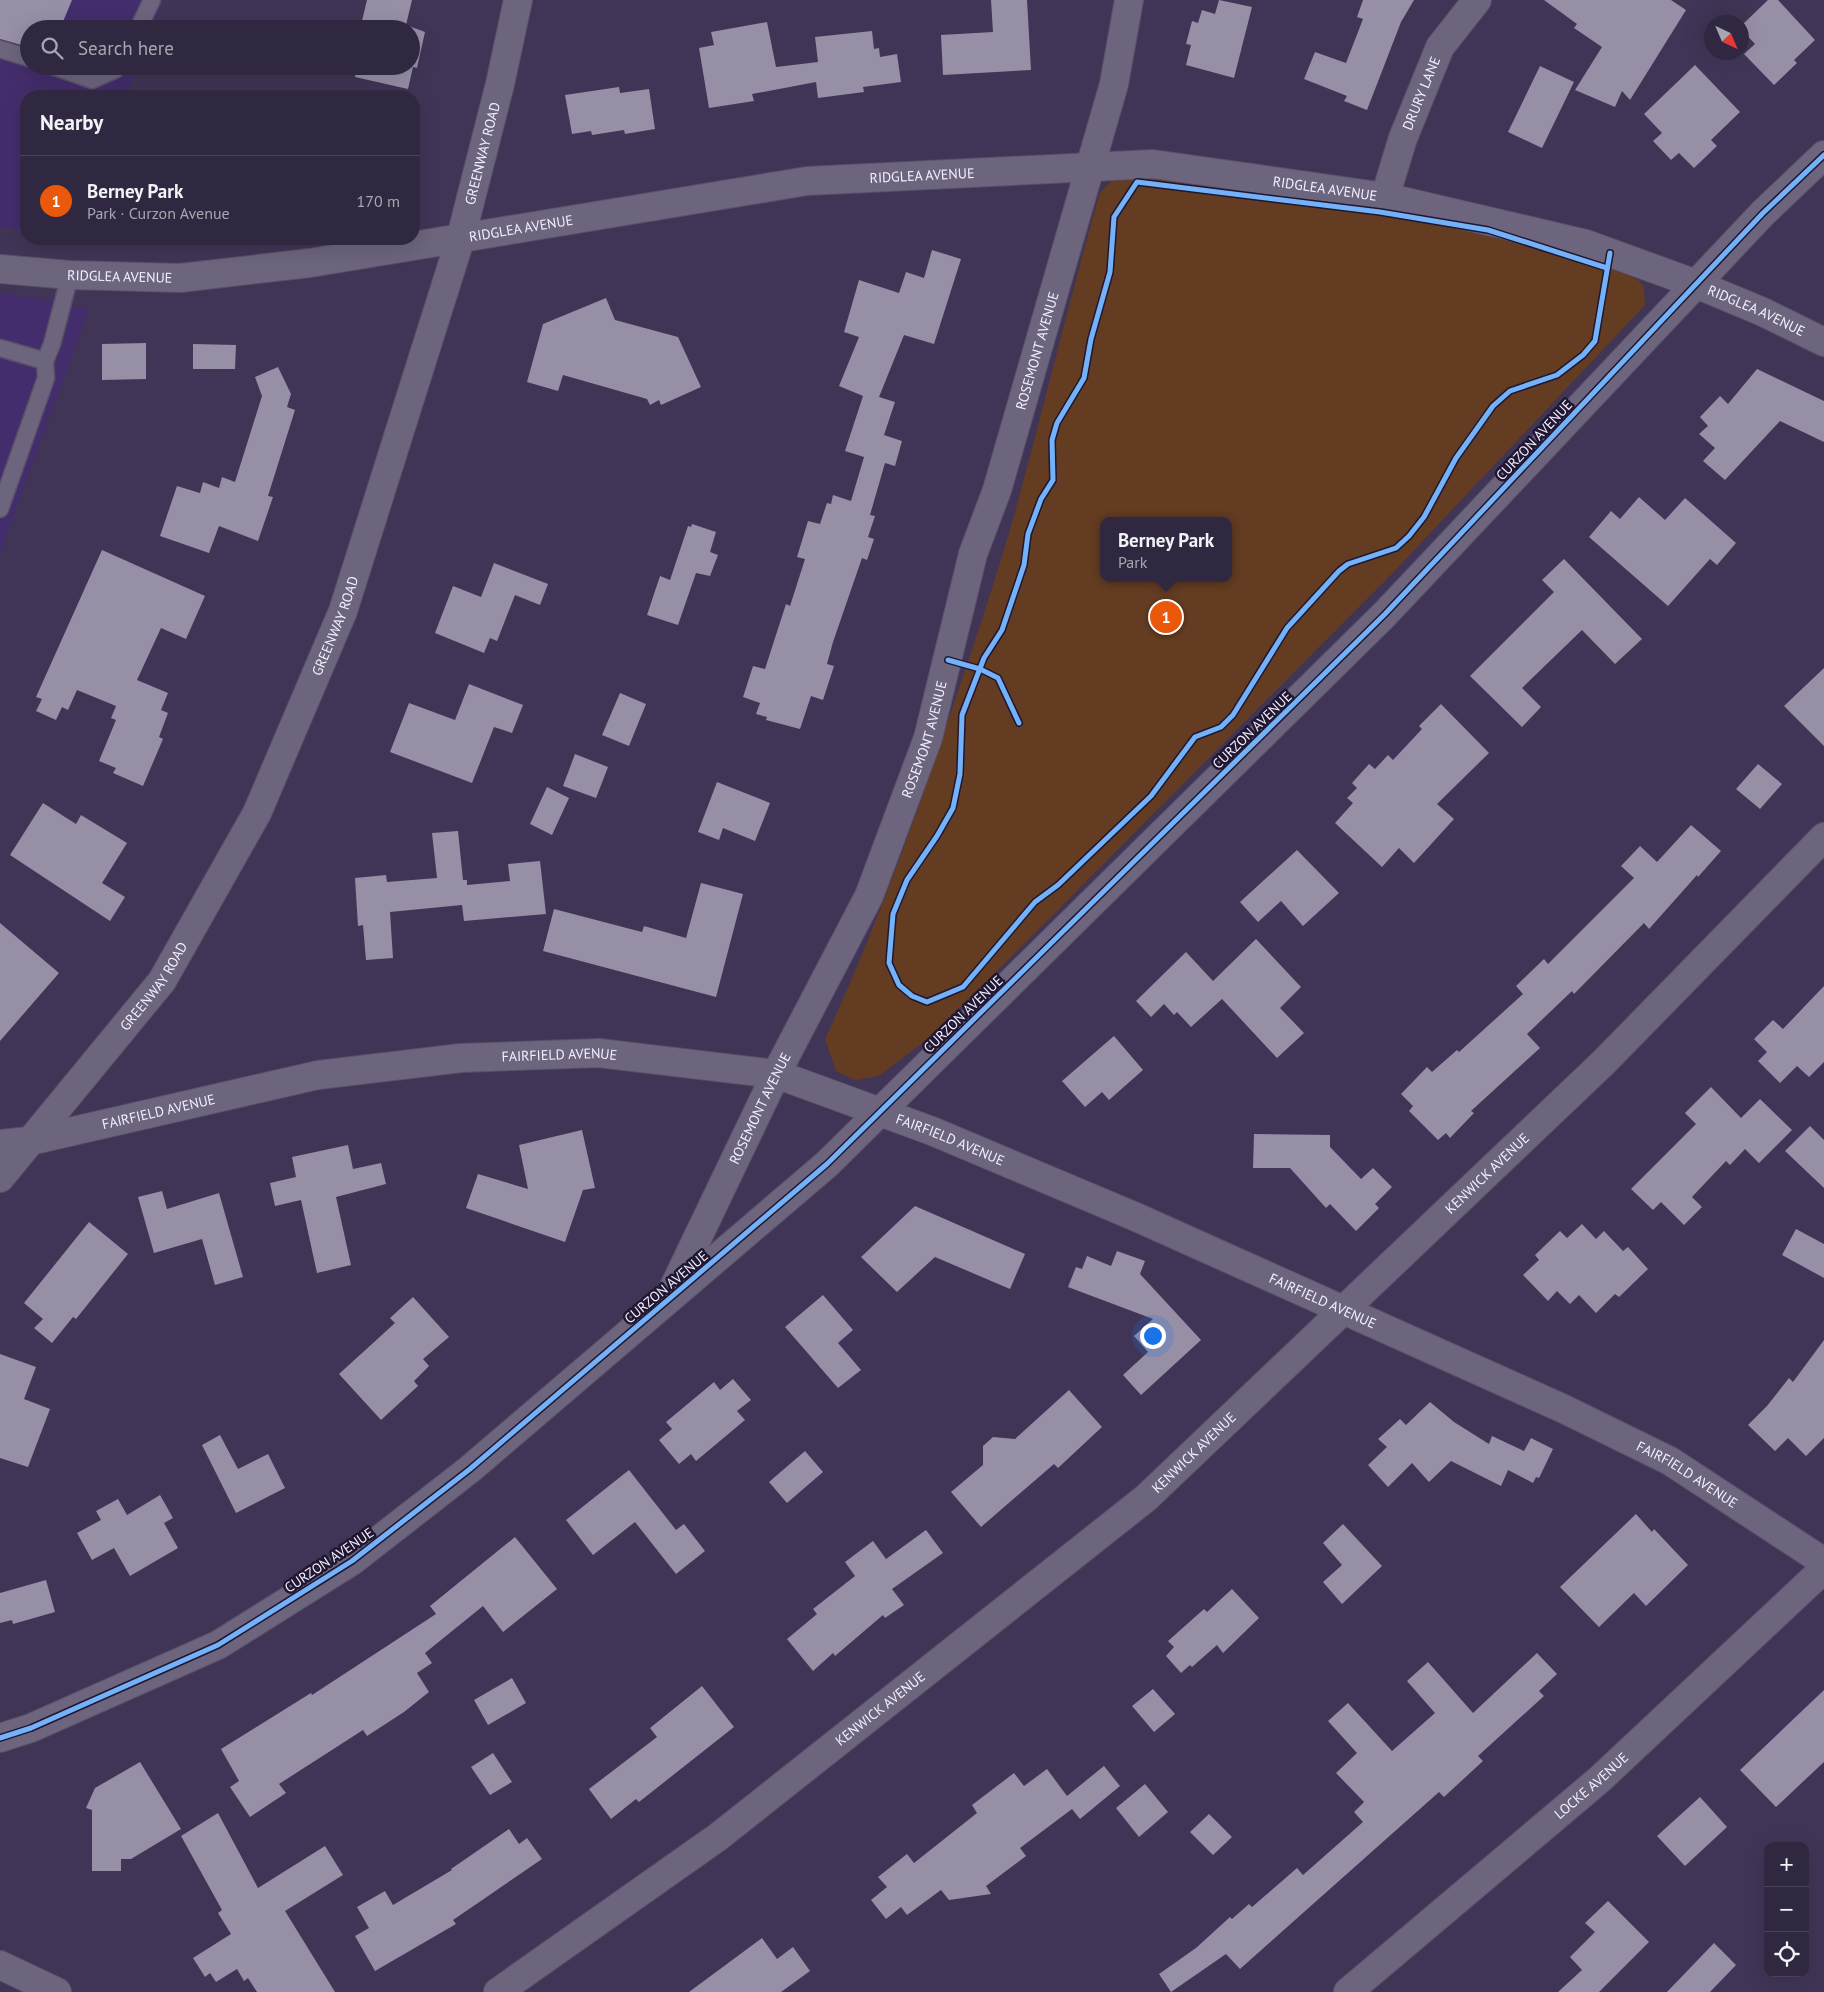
<!DOCTYPE html>
<meta charset="utf-8">
<style>
:root{--surface:#302840;--page:#3c344b;--text:#f1f3f6;--muted:#a8a6b1;--line:#4b4459;--accent:#ea580c}
body{margin:0;font-family:"PT Sans",sans-serif;background:var(--page);color:var(--text)}
.controls{position:absolute;right:15px;bottom:15px;display:grid;overflow:hidden;border-radius:10px;box-shadow:0 5px 20px #0002}
.controls button{width:45px;height:45px;display:grid;place-items:center;padding:0;border:0;border-bottom:1px solid var(--line);background:var(--surface);color:var(--text);font:25px sans-serif}
.compass{position:absolute;left:1704px;top:15px;width:45px;height:45px;border-radius:50%;background:var(--surface);box-shadow:0 5px 20px #0002;rotate:136deg}
.you{position:absolute;left:1152px;top:1335px;width:18px;height:18px;margin:-12px;border:4px solid #fff;border-radius:50%;background:#1a73e8;box-shadow:0 0 0 8px #1a73e833}
.badge{display:grid;place-items:center;width:32px;height:32px;border-radius:50%;background:var(--accent);color:#fff;font-size:16px;font-weight:700}
.pin{position:absolute;translate:-50% -50%;border:2px solid #fff;box-shadow:0 1px 5px #0006}
.popup{position:absolute;left:1100px;top:517px;width:132px;height:65px;box-sizing:border-box;display:grid;place-content:center;border-radius:10px;background:var(--surface);filter:drop-shadow(0 1px 4px #0005);font-size:16px;white-space:nowrap;color:var(--muted)}
.popup b{font-size:19px;color:var(--text)}
.popup::after{content:'';position:absolute;left:50%;top:100%;margin-left:-10px;border:10px solid transparent;border-top-color:var(--surface)}
.list{margin:0;padding:0;list-style:none}
h2{display:flex;justify-content:space-between;align-items:center;height:65px;margin:0;padding:0 20px;font-size:21px}
h2 small{font-size:16px;font-weight:400;color:var(--muted)}
.list li{display:grid;grid-template-columns:32px 1fr auto;gap:15px;align-items:center;box-sizing:border-box;height:90px;padding:0 20px;border-top:1px solid var(--line)}
.list b{display:block;font-size:19px;white-space:nowrap}
.list p{margin:0;font-size:16px;white-space:nowrap;color:var(--muted)}
.list em{font-size:16px;font-style:normal;color:var(--muted)}
.icon{flex:none;width:28px;height:28px;fill:none;stroke:currentColor;stroke-width:2;stroke-linecap:round;stroke-linejoin:round}
.map{position:relative;flex:none;width:1824px;height:1992px;overflow:hidden}
.search{position:absolute;background:var(--surface);box-shadow:0 5px 20px #0002;left:20px;top:20px;width:400px;height:55px;display:flex;align-items:center;gap:12px;box-sizing:border-box;padding:0 18px;border-radius:28px;color:var(--muted);font-size:19px}
.panel{position:absolute;background:var(--surface);box-shadow:0 5px 20px #0002;left:20px;top:90px;width:400px;height:155px;border-radius:20px}
.map>svg:first-child{display:block}
</style>
<div class="map">
<svg width="1824" height="1992" viewBox="0 0 1824 1992">
<rect width="100%" height="100%" fill="#403556"/>
<g fill="#442d6c">
<path d="M0,0H163L152,29H29V66H138L126,96H26V229L0,227Z"/>
<path d="M0,292L89,309L0,552Z"/>
</g>
<path fill="#633c21" fill-rule="evenodd" d="M1138,177L1292,188L1589,256L1638,280L1644,286L1645,305L1386,580L984,984L926,1040L879,1076L855,1080L836,1071L825,1039C876,929 917,815 955,700C976,638 997,575 1015,512C1044,406 1070,298 1100,192L1113,180ZM1104,521H1228V578H1104Z"/>
<g fill="#968fa6">
<path d="M0,0H72L60,29H29V47L0,39Z"/>
<path d="M367,0H412L406,25L425,32L417,68L413,67L408,89L355,77L357,66H411V29H360Z"/>
<path d="M991,0H1027L1031,70L943,75L941,35L993,32Z"/>
<path d="M1219,0L1252,7L1234,78L1186,65L1191,45L1186,44L1192,21L1198,23L1202,10L1215,14Z"/>
<path d="M1363,0H1414L1401,22L1367,110L1344,101L1347,96L1304,79L1315,52L1346,63L1363,19L1357,17Z"/>
<path d="M1544,0H1671L1686,10L1630,100L1622,91L1615,107L1575,90L1602,47L1574,28L1577,24Z"/>
<path d="M1768,0H1778L1815,40L1794,60L1797,63L1774,85L1744,54L1755,44L1742,30V25Z"/>
<path d="M767,22L776,67L818,62L815,37L872,31L874,49L879,48L880,57L897,54L901,82L863,87L864,92L818,98L816,82L752,94L754,101L709,108L699,48L714,45L711,32Z"/>
<path d="M1695,65L1740,112L1711,140L1717,146L1694,168L1679,153L1671,160L1653,141L1662,133L1644,114Z"/>
<path d="M1540,66L1574,82L1542,148L1508,132Z"/>
<path d="M619,87L620,93L649,89L655,129L625,134L624,130L592,135L591,131L572,134L565,95Z"/>
<path d="M932,250L961,259L934,344L904,335L879,397L895,402L884,435L902,441L895,466L885,463L870,515L875,516L868,537L874,539L867,560L862,558L833,642L827,664L834,666L823,700L811,696L800,729L766,720L767,717L756,714L760,703L743,697L753,666L765,669L786,604L790,606L805,559L797,557L808,521L820,524L827,503L831,504L833,495L851,501L864,457L845,451L863,396L839,386L859,337L844,332L859,280L899,293L906,272L924,278Z"/>
<path d="M606,298L615,320L678,337L701,387L661,405L659,400L650,405L647,399L563,375L558,391L527,382L543,324Z"/>
<path d="M146,343V379L102,380V344Z"/>
<path d="M193,344L236,345L235,369H193Z"/>
<path d="M278,367L291,394L287,407L295,410L268,496L273,497L258,541L219,526L209,553L160,536L177,486L200,493L203,482L219,488L222,477L235,482L262,396L255,377Z"/>
<path d="M1757,369L1824,401V442L1780,421L1725,480L1703,461L1715,448L1699,434L1708,426L1700,417L1720,396L1728,404Z"/>
<path d="M1639,497L1665,520L1685,498L1736,543L1717,565L1710,559L1668,606L1589,537L1611,511L1620,519Z"/>
<path d="M692,524L716,532L710,552L718,555L710,576L696,573L678,625L647,615L660,576L670,580L688,526L691,527Z"/>
<path d="M102,550L205,596L186,639L161,628L137,680L168,693L161,710L168,713L159,737L163,739L143,786L113,773L116,768L99,761L116,720L111,718L116,706L77,690L68,710L62,707L56,720L36,711L42,699L36,697Z"/>
<path d="M1564,559L1642,639L1615,664L1582,630L1522,688L1541,707L1522,727L1470,676L1554,592L1542,580Z"/>
<path d="M494,563L548,584L540,605L515,595L497,641L490,638L484,653L435,633L453,586L481,597Z"/>
<path d="M1824,668V746L1784,706Z"/>
<path d="M469,684L523,705L512,733L494,727L472,783L390,752L409,703L455,720Z"/>
<path d="M620,693L646,704L629,746L602,735Z"/>
<path d="M1441,704L1489,753L1437,804L1454,819L1414,863L1399,848L1382,867L1335,823L1353,803L1347,798L1357,788L1352,783L1369,764L1375,769L1388,755L1393,760L1422,729L1419,726Z"/>
<path d="M575,754L608,767L596,798L563,786Z"/>
<path d="M1758,764L1782,784L1760,809L1736,789Z"/>
<path d="M717,782L770,803L755,841L723,828L719,840L698,832Z"/>
<path d="M547,787L569,798L552,835L530,824Z"/>
<path d="M43,803L76,824L81,815L127,843L102,883L125,897L110,921L10,855Z"/>
<path d="M1691,825L1721,851L1698,877L1697,875L1649,929L1644,923L1574,994L1572,991L1527,1034L1540,1048L1471,1111L1474,1113L1450,1138L1446,1133L1438,1140L1409,1111L1413,1106L1401,1094L1427,1067L1432,1072L1457,1050L1459,1052L1523,994L1516,986L1544,959L1548,964L1634,878L1621,866L1640,846L1657,862Z"/>
<path d="M458,831L463,880H467V885L510,881L508,864L540,861L546,914L464,921L462,905L390,912L393,958L366,960L363,925L358,926L355,878L386,875L387,882L437,878L432,833Z"/>
<path d="M1297,850L1339,893L1303,926L1281,901L1258,922L1240,902Z"/>
<path d="M701,883L743,894L716,997L543,951L554,909L642,932L644,926L686,938Z"/>
<path d="M0,923L59,973L0,1041Z"/>
<path d="M1256,939L1301,987L1280,1008L1304,1033L1277,1058L1222,999L1191,1027L1177,1012L1174,1015L1164,1004L1151,1017L1136,1001L1186,952L1213,981Z"/>
<path d="M1824,986V1062L1809,1077L1797,1066L1780,1083L1758,1061L1767,1052L1754,1039L1773,1020L1783,1029Z"/>
<path d="M1114,1036L1143,1070L1109,1100L1102,1092L1085,1107L1062,1081Z"/>
<path d="M1711,1087L1741,1118L1760,1099L1792,1130L1759,1163L1745,1149L1730,1165L1726,1161L1692,1197L1702,1207L1684,1225L1661,1202L1653,1210L1631,1189L1696,1124L1685,1113Z"/>
<path d="M1810,1126L1824,1140V1188L1785,1151Z"/>
<path d="M582,1130L595,1188L583,1190L565,1242L466,1208L478,1174L528,1189L519,1145Z"/>
<path d="M1254,1134L1330,1135V1147L1361,1179L1373,1168L1392,1187L1375,1204L1379,1208L1356,1231L1330,1204L1326,1208L1290,1168H1253Z"/>
<path d="M348,1145L353,1169L381,1163L386,1184L336,1197L351,1265L317,1273L301,1200L275,1206L270,1183L296,1177L292,1157Z"/>
<path d="M162,1191L167,1209L219,1193L243,1277L215,1285L202,1239L154,1253L138,1197Z"/>
<path d="M915,1206L1025,1254L1010,1289L935,1257L897,1292L861,1257Z"/>
<path d="M89,1222L128,1254L76,1319L73,1317L52,1343L34,1328L43,1319L24,1303Z"/>
<path d="M1582,1224L1596,1239L1604,1231L1623,1251L1628,1247L1648,1269L1619,1297L1615,1294L1596,1313L1579,1295L1570,1304L1557,1291L1548,1301L1523,1275L1539,1260L1535,1255L1560,1231L1567,1238Z"/>
<path d="M1796,1229L1824,1244V1278L1782,1255Z"/>
<path d="M1117,1251L1145,1261L1140,1274L1201,1340L1141,1395L1123,1375L1148,1352L1134,1336L1153,1319L1068,1287L1076,1267L1082,1269L1087,1256L1111,1266Z"/>
<path d="M823,1295L853,1330L838,1343L861,1370L838,1388L785,1327Z"/>
<path d="M413,1297L449,1337L423,1359L429,1366L414,1381L418,1386L381,1420L339,1374L395,1323L390,1318Z"/>
<path d="M1824,1340V1438L1806,1456L1788,1438L1775,1451L1748,1425L1767,1406L1789,1378L1793,1382Z"/>
<path d="M0,1354L36,1367L24,1399L50,1409L28,1467L0,1458Z"/>
<path d="M733,1379L751,1400L737,1411L745,1420L696,1461L691,1454L679,1464L659,1440L672,1429L666,1422L714,1382L720,1390Z"/>
<path d="M1069,1390L1102,1427L1058,1468L1054,1464L981,1527L951,1492L983,1465V1446L993,1437L1015,1439Z"/>
<path d="M1430,1402L1454,1422L1489,1444L1492,1436L1524,1451L1531,1438L1553,1449L1539,1478L1536,1477L1533,1483L1508,1470L1501,1486L1451,1461L1429,1482L1412,1463L1388,1487L1368,1465L1387,1447L1378,1439L1400,1419L1406,1425Z"/>
<path d="M220,1435L238,1469L268,1454L285,1488L236,1513L202,1445Z"/>
<path d="M805,1451L823,1472L787,1503L769,1482Z"/>
<path d="M629,1470L676,1530L684,1524L705,1551L676,1574L635,1522L593,1555L566,1520Z"/>
<path d="M160,1495L173,1518L164,1523L178,1548L130,1576L114,1548L92,1560L77,1533L101,1520L96,1511L118,1499L127,1515Z"/>
<path d="M1636,1514L1652,1532L1654,1529L1688,1565L1646,1606L1634,1593L1599,1627L1560,1587Z"/>
<path d="M1343,1524L1382,1566L1342,1604L1323,1582L1342,1565L1323,1543Z"/>
<path d="M926,1530L943,1553L892,1589L904,1605L885,1618L883,1615L835,1656L833,1653L813,1671L787,1639L817,1614L813,1609L855,1576L845,1562L873,1541L886,1559Z"/>
<path d="M515,1537L557,1589L503,1632L483,1606L425,1653L432,1663L417,1673L429,1692L404,1712L367,1736L363,1730L279,1784L286,1793L250,1817L230,1787L239,1781L221,1749L311,1693L312,1695L436,1614L430,1606Z"/>
<path d="M46,1580L55,1612L13,1624L12,1620L0,1623V1593Z"/>
<path d="M1232,1589L1259,1618L1223,1653L1217,1645L1192,1667L1190,1665L1181,1673L1166,1656L1174,1647L1168,1641L1204,1609L1207,1612Z"/>
<path d="M1537,1653L1557,1674L1539,1691L1544,1696L1478,1756L1483,1761L1444,1797L1439,1792L1240,1969L1226,1954L1171,1992L1159,1974L1196,1948L1230,1917L1232,1919L1249,1904L1252,1907L1297,1868L1303,1875L1363,1822L1354,1812L1364,1802L1336,1773L1357,1753L1328,1721L1348,1703L1392,1751L1435,1713L1407,1681L1428,1662L1473,1713Z"/>
<path d="M512,1678L526,1703L488,1725L474,1700Z"/>
<path d="M702,1686L734,1727L639,1802L636,1799L611,1819L589,1789L657,1737L650,1728Z"/>
<path d="M1153,1689L1175,1714L1154,1732L1132,1706Z"/>
<path d="M1824,1690V1762L1776,1807L1740,1770Z"/>
<path d="M493,1753L512,1782L490,1795L471,1767Z"/>
<path d="M140,1762L181,1829L131,1859H121V1871H92V1810L86,1808L95,1788Z"/>
<path d="M1104,1766L1120,1786L1080,1819L1072,1809L1020,1848L1026,1856L986,1886L991,1894L949,1900L941,1890L907,1915L901,1907L886,1919L871,1900L887,1887L878,1877L907,1854L914,1863L977,1813L972,1805L1014,1773L1024,1786L1047,1769L1067,1796Z"/>
<path d="M1145,1784L1168,1812L1139,1837L1116,1808Z"/>
<path d="M1700,1797L1727,1827L1685,1866L1657,1836Z"/>
<path d="M218,1813L258,1888L325,1846L343,1875L285,1911L335,1992H257L248,1978L244,1981L237,1969L216,1982L210,1973L205,1977L193,1958L231,1934L218,1913L222,1910L181,1836Z"/>
<path d="M1209,1814L1232,1837L1213,1855L1190,1832Z"/>
<path d="M509,1829L519,1844L527,1838L542,1859L453,1920L456,1924L375,1971L355,1936L369,1928L357,1907L385,1891L393,1905L452,1870L451,1869Z"/>
<path d="M1608,1901L1649,1942L1599,1992H1558L1582,1970L1570,1957L1595,1932L1585,1923Z"/>
<path d="M762,1938L777,1959L793,1947L810,1971L781,1992H689Z"/>
<path d="M1714,1943L1736,1965L1710,1992H1667Z"/>
</g>
<g fill="none" stroke-linecap="round" stroke-linejoin="round">
<defs>
<g id="service">
<path d="M138,29L152,0"/>
<path d="M0,49L29,58"/>
<path d="M52,66L92,80L115,70L117,66"/>
<path d="M0,348L45,361L52,344L70,275"/>
<path d="M0,509L46,378L45,361"/>
</g>
<g id="minor">
<path id="s1" d="M1385,197L1403,138L1440,47L1477,0"/>
<path id="s2" d="M0,1144L30,1141L318,1075L461,1058L599,1053L776,1074L932,1131L1136,1217L1564,1409L1670,1461L1824,1562"/>
<path id="s3" d="M0,1178L162,981L257,813L343,611L461,237L500,84L518,0"/>
<path id="s4" d="M671,1293L776,1074L869,896L928,738L973,554L997,490L1114,84L1129,0"/>
<path d="M0,1738L31,1728L218,1645L352,1561L470,1469L827,1164L1385,614L1763,213L1824,155"/>
<path id="s5" d="M498,1992L718,1837L1146,1498L1604,1062L1824,837"/>
<path id="s6" d="M1348,1992L1600,1779L1824,1569"/>
</g>
<g id="tertiary">
<path id="s7" d="M0,269L70,275L180,278L310,263L807,181L1153,164L1385,197L1586,244L1696,284L1763,312L1824,342"/>
<path d="M0,1965L57,1992"/>
</g>
</defs>
<use href="#service" stroke="#595068" stroke-width="19"/>
<use href="#minor" stroke="#595068" stroke-width="30"/>
<use href="#tertiary" stroke="#595068" stroke-width="30"/>
<use href="#service" stroke="#6c657d" stroke-width="16"/>
<use href="#minor" stroke="#6c657d" stroke-width="28"/>
<use href="#tertiary" stroke="#6c657d" stroke-width="28"/>
<defs>
<g id="cycleway">
<path d="M1607,268L1488,230L1380,212L1137,182L1114,217L1110,272L1091,339L1084,378L1057,423L1052,440L1053,480L1041,499L1028,534L1024,565L1002,630L984,658L962,715L960,774L953,808L937,836L907,880L893,914L889,963L899,985L912,996L927,1002L963,987L1035,902L1058,885L1151,796L1195,737L1221,727L1233,715L1287,628L1339,571L1348,564L1396,548L1409,536L1424,517L1456,458L1493,406L1510,391L1557,375L1583,355L1595,341L1610,253"/>
<path d="M948,660L980,669L998,678L1019,723"/>
<path d="M0,1738L31,1728L218,1645L352,1561L470,1469L827,1164L1385,614L1763,213L1824,155"/>
</g>
</defs>
<use href="#cycleway" stroke="#201732" stroke-width="8"/>
<use href="#cycleway" stroke="#73b2f8" stroke-width="5"/>
</g>
<g text-anchor="middle" stroke-width="5" stroke-linejoin="round" paint-order="stroke">
<g font-size="14" fill="#f3effe" stroke="#201732">
<text dy="5" stroke="none"><textPath href="#s1" startOffset="110">DRURY LANE</textPath></text>
<text dy="5" stroke="none"><textPath href="#s3" startOffset="1146">GREENWAY ROAD</textPath></text>
<text dy="5" stroke="none"><textPath href="#s7" startOffset="930">RIDGLEA AVENUE</textPath></text>
<text dy="5" stroke="none"><textPath href="#s7" startOffset="1335">RIDGLEA AVENUE</textPath></text>
<text dy="5" stroke="none"><textPath href="#s7" startOffset="525">RIDGLEA AVENUE</textPath></text>
<text dy="5" stroke="none"><textPath href="#s7" startOffset="120">RIDGLEA AVENUE</textPath></text>
<text dy="5" stroke="none"><textPath href="#s7" startOffset="1785">RIDGLEA AVENUE</textPath></text>
<text dy="5" stroke="none"><textPath href="#s4" startOffset="1015">ROSEMONT AVENUE</textPath></text>
<text transform="translate(1534 440) rotate(-47)" y="5">CURZON AVENUE</text>
<text dy="5" stroke="none"><textPath href="#s3" startOffset="651">GREENWAY ROAD</textPath></text>
<text transform="translate(1252 730) rotate(-44)" y="5">CURZON AVENUE</text>
<text dy="5" stroke="none"><textPath href="#s4" startOffset="610">ROSEMONT AVENUE</textPath></text>
<text dy="5" stroke="none"><textPath href="#s3" startOffset="246">GREENWAY ROAD</textPath></text>
<text transform="translate(963 1014) rotate(-44)" y="5">CURZON AVENUE</text>
<text dy="5" stroke="none"><textPath href="#s2" startOffset="568">FAIRFIELD AVENUE</textPath></text>
<text dy="5" stroke="none"><textPath href="#s4" startOffset="205">ROSEMONT AVENUE</textPath></text>
<text dy="5" stroke="none"><textPath href="#s2" startOffset="162">FAIRFIELD AVENUE</textPath></text>
<text dy="5" stroke="none"><textPath href="#s2" startOffset="972">FAIRFIELD AVENUE</textPath></text>
<text dy="5" stroke="none"><textPath href="#s5" startOffset="1286">KENWICK AVENUE</textPath></text>
<text transform="translate(666 1287) rotate(-40)" y="5">CURZON AVENUE</text>
<text dy="5" stroke="none"><textPath href="#s2" startOffset="1378">FAIRFIELD AVENUE</textPath></text>
<text dy="5" stroke="none"><textPath href="#s5" startOffset="881">KENWICK AVENUE</textPath></text>
<text dy="5" stroke="none"><textPath href="#s2" startOffset="1782">FAIRFIELD AVENUE</textPath></text>
<text transform="translate(329 1560) rotate(-34)" y="5">CURZON AVENUE</text>
<text dy="5" stroke="none"><textPath href="#s5" startOffset="476">KENWICK AVENUE</textPath></text>
<text dy="5" stroke="none"><textPath href="#s6" startOffset="319">LOCKE AVENUE</textPath></text>
</g>
</g>
</svg>
<div class="controls">
<button>+</button>
<button>−</button>
<button><svg class="icon" aria-label="locate" viewBox="0 0 24 24"><circle cx="12" cy="12" r="6"/><path d="M12 2v4M12 18v4M2 12h4M18 12h4"/></svg></button>
</div>
<svg class="compass" viewBox="-18 -18 36 36"><path d="M0-13l5 13h-10z" fill="#e53935"/><path d="M0 13l5-13h-10z" fill="#a8a6b1"/></svg>
<div class="you"></div>
<div class="pin badge" style="left:1166px;top:617px">1</div>
<div class="popup"><b>Berney Park</b>Park</div>
<div class="search"><svg class="icon" aria-label="search" viewBox="0 0 24 24"><circle cx="10" cy="10" r="6"/><path d="M15 15l6 6"/></svg>Search here</div>
<section class="panel">
<h2>Nearby<small></small></h2>
<ul class="list">
<li><span class="badge">1</span><div><b>Berney Park</b><p>Park · Curzon Avenue</p></div><em>170 m</em></li>
</ul>
</section>
</div>
